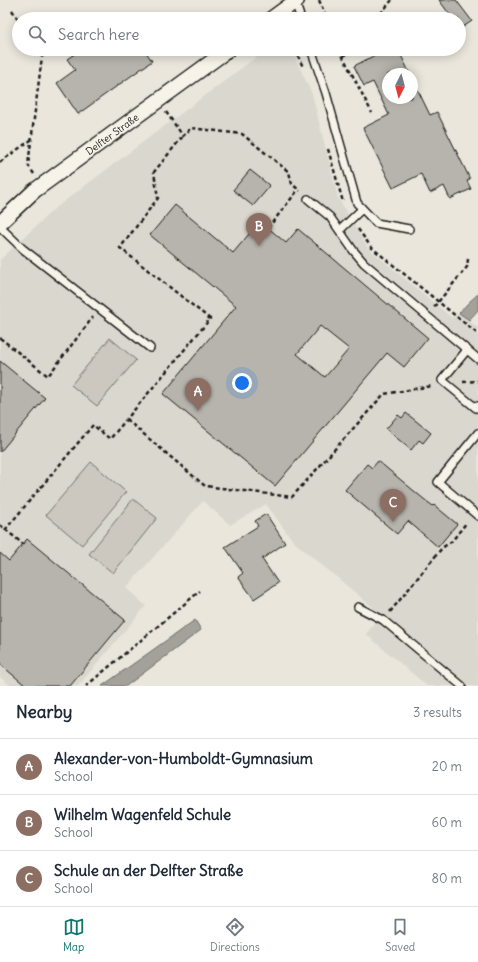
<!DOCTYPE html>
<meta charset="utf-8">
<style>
:root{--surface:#fff;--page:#f6f6f7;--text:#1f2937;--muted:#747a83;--line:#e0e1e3;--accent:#0f766e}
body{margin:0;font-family:Delius,sans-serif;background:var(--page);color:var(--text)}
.compass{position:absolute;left:382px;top:68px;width:36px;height:36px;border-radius:50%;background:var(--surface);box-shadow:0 2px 10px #0003;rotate:186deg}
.you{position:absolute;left:242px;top:383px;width:14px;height:14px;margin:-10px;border:3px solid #fff;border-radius:50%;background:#1a73e8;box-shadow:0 0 0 6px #1a73e833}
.badge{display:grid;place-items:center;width:26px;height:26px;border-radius:50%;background:var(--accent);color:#fff;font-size:13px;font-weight:700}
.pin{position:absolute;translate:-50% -33px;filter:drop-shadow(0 1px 2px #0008)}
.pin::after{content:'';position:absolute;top:21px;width:14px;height:12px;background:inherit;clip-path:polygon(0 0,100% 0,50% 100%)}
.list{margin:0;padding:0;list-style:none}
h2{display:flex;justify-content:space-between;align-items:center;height:52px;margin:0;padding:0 16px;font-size:17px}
h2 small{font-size:13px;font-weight:400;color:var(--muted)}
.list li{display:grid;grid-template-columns:26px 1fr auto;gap:12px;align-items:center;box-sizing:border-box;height:56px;padding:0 16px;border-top:1px solid var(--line)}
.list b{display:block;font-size:15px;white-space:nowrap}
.list p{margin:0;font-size:13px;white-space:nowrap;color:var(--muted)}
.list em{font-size:13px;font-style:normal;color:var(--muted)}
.icon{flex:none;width:22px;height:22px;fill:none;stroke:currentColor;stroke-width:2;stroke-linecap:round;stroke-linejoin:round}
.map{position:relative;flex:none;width:478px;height:686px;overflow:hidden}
.search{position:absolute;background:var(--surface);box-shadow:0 2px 10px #0003;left:12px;right:12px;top:12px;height:44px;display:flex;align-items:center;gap:10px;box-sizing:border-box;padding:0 14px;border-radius:22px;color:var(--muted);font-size:15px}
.sheet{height:220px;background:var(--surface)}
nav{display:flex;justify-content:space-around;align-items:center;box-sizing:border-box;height:56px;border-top:1px solid var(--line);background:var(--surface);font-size:11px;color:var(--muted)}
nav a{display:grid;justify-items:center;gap:2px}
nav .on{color:var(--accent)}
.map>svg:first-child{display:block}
</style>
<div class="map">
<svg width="478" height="686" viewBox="0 0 478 686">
<rect width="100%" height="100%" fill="#eae6dc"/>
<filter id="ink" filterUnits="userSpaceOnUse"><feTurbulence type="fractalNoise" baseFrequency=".025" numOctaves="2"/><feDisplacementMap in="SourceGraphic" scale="8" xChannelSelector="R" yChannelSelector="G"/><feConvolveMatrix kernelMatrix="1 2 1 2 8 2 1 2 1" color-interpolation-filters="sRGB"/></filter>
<g filter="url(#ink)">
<path fill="#dad7ce" d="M267,49H291L312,94L338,198L368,248L452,318L459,313L478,328V686H427L366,634L381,614L293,541L266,504L230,525L203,501L126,588L146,606L78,686H11L0,677V260L54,209Z"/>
<g fill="#ccc8c0" stroke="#74726e">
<path d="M110,338L136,360L97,406L71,385Z"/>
<path d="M91,462L126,492L82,545L46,515Z"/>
<path d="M133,499L157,518L113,573L89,554Z"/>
</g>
<g fill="#a3a19a" stroke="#6d6c68">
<path d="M478,294V310L469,320L459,313L468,303Z"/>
<path d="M195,620L201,630L126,686H102Z"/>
</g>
<g fill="#b6b4ac" stroke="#1c1c1c" fill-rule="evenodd">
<path d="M439,0H456L472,21L460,29L459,27V19H453Z"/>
<path d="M82,49H144L152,61L78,114L57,83L75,70L67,59Z"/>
<path d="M387,49H398L410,74H388V98H412V78L430,115L437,112L470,179L467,181L471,189L450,199L444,186L430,193L421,174L393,188L363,128L389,115L373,82L364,86L354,66Z"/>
<path d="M250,170L270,186L253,206L233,190Z"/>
<path d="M175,205L233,253L260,221L286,243L298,229L428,338L404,367L387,353L275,486L163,394L236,306L150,235ZM320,326L349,349L325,377L297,354Z"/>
<path d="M0,361L45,398L0,452Z"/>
<path d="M406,413L431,433L423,443L419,440L411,450L386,429L398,415L402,418Z"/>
<path d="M378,461L425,500L433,506L434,505L457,524L438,547L408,521L397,534L345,490L367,464L372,468Z"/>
<path d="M266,514L285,543L262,559L278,583L254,599L238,577L243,573L225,547L258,526L255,521Z"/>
<path d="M27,539L125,620L70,686H26L0,664V553L9,561Z"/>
</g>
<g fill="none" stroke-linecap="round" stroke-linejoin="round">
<defs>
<g id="service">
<path d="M295,2L301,19"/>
<path d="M311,49L326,93L357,203L376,223L409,229"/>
<path d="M308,199L330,217L353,250L364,263L478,359"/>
<path d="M0,227L23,249L150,348"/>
<path d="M340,230L362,209"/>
<path d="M467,350L442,380L476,408L478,406"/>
<path d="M478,433L438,482L478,516"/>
<path d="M358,607L383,620L462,686"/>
</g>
<g id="minor">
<path d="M271,19L297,0"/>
<path d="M0,223L34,191L229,49"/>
</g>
</defs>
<use href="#service" stroke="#1c1c1c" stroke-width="10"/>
<use href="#minor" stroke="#1c1c1c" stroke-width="17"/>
<g stroke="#1c1c1c" stroke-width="2.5" stroke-dasharray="4 3" stroke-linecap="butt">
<path d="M319,0L327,19"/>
<path d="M12,10L19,21"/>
<path d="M376,19L392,0"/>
<path d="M295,49L303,67"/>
<path d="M339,49L372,113"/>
<path d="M343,57L350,49"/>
<path d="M166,112L183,136L191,128L242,134L289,172L292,184L300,191"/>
<path d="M328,149L343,202"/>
<path d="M0,162L31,140"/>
<path d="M34,174L28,165L43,49"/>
<path d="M268,228L298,190"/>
<path d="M358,229L371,247L478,334"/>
<path d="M434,307L467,267L468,259"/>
<path d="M0,338L48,376L93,317"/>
<path d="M463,382L478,381"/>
<path d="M127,420L205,486L292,497L384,394L432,386"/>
<path d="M0,525L23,544"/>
<path d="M5,530L93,425L110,439L210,319L120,248L158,198L154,172L183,136"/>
<path d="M390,612L442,548L452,541L467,522"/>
<path d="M86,686L200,591"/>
</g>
<use href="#service" stroke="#f7f3e8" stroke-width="7"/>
<use href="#minor" stroke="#f7f3e8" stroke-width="14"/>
</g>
</g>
<g text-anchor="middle" stroke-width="3" stroke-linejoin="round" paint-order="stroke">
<g font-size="10" fill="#1c1c1c" stroke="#f7f3e8">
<text transform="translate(112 134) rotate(-36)" y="4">Delfter Straße</text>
</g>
</g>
</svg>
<svg class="compass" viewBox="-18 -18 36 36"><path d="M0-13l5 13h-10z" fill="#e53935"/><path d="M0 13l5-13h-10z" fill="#747a83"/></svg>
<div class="you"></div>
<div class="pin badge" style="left:198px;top:411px;background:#8d6e63">A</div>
<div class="pin badge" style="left:259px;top:246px;background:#8d6e63">B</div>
<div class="pin badge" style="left:393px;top:522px;background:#8d6e63">C</div>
<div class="search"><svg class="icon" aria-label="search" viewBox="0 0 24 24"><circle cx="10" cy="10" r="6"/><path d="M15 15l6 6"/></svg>Search here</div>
</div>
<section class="sheet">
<h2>Nearby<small>3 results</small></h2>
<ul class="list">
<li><span class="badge" style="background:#8d6e63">A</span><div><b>Alexander-von-Humboldt-Gymnasium</b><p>School</p></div><em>20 m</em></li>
<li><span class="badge" style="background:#8d6e63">B</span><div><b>Wilhelm Wagenfeld Schule</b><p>School</p></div><em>60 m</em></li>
<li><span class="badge" style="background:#8d6e63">C</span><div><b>Schule an der Delfter Straße</b><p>School</p></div><em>80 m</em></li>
</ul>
</section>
<nav>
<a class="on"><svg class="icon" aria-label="map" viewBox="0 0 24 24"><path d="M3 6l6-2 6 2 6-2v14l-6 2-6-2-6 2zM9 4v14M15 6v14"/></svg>Map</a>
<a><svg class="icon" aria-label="directions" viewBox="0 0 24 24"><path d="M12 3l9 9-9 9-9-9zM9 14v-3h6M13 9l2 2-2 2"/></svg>Directions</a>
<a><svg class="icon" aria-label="saved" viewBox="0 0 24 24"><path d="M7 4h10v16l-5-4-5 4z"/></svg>Saved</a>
</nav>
